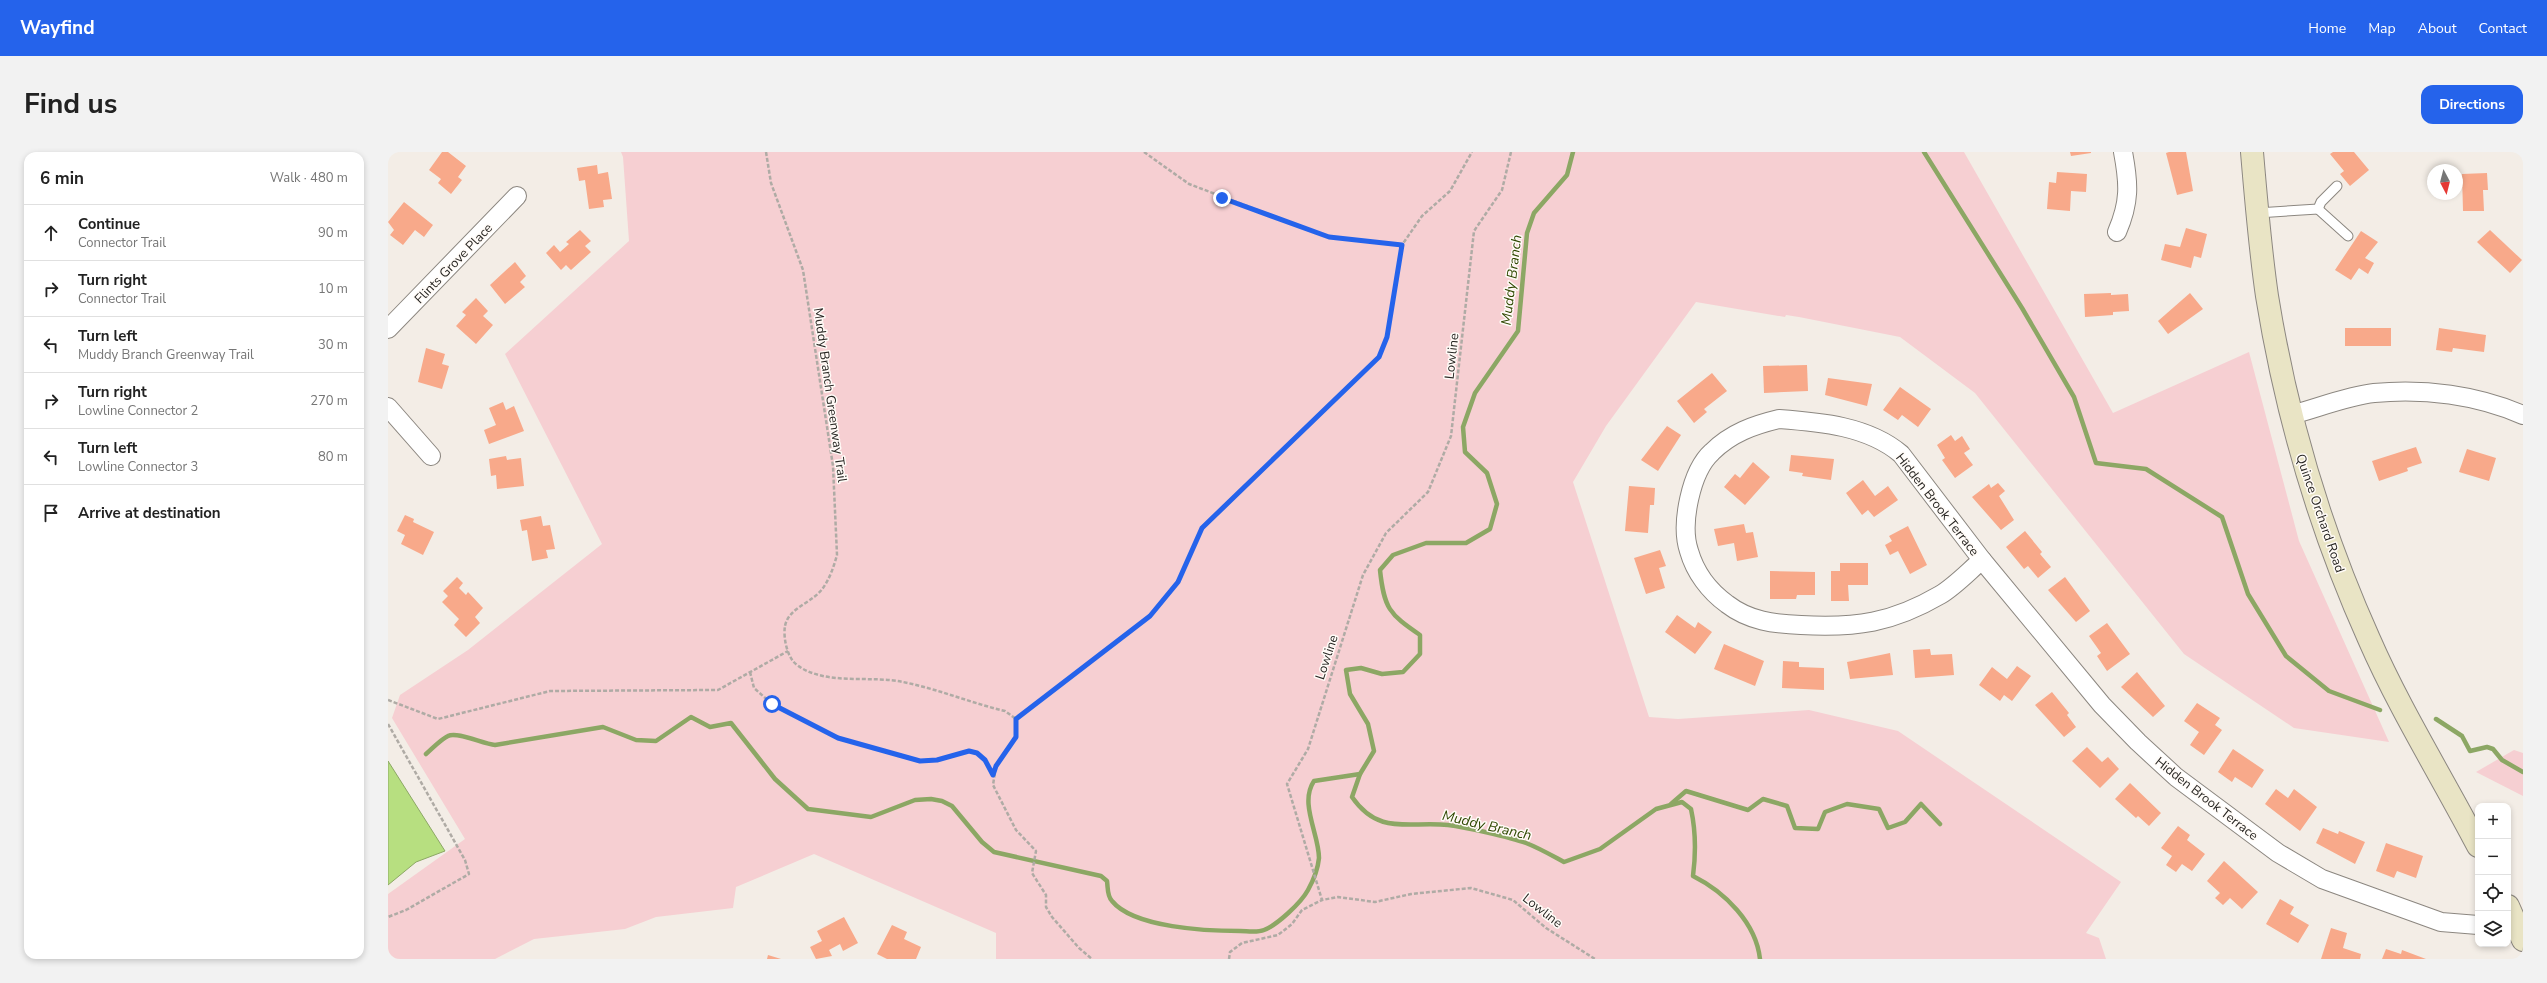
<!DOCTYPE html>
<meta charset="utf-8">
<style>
:root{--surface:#fff;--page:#f2f2f2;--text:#222;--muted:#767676;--line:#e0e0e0;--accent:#2563eb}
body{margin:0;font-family:"Nunito Sans",sans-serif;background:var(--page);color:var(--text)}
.controls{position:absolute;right:12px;bottom:12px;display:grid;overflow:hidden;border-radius:8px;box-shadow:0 2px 6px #0003}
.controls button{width:36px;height:36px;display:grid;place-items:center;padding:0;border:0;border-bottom:1px solid var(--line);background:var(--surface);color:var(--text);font:20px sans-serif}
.compass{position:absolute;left:2039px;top:12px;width:36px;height:36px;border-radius:50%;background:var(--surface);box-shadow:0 2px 6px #0003;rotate:173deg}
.stop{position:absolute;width:12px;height:12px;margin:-9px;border:3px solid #2563eb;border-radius:50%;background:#fff}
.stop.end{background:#2563eb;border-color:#fff;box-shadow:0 1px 4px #0008}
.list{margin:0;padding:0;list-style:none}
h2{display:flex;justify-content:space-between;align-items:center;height:52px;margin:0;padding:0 16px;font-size:17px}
h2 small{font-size:13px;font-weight:400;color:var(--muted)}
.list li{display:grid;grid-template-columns:26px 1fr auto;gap:12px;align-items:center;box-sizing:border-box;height:56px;padding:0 16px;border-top:1px solid var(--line)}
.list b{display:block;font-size:15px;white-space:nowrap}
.list p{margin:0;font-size:13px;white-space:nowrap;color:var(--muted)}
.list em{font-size:13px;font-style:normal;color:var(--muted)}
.icon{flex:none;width:22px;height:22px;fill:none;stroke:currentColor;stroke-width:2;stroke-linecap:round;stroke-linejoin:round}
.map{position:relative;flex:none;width:2135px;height:807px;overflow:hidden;border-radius:12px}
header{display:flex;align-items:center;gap:24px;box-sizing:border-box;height:56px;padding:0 20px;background:var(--accent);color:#fff}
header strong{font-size:19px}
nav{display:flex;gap:22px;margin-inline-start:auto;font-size:14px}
.intro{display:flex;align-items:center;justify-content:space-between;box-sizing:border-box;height:96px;padding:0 24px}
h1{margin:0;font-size:28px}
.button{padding:10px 18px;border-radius:12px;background:var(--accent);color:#fff;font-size:14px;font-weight:700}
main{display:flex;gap:24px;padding:0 24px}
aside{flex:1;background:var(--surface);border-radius:12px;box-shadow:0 2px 6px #0003}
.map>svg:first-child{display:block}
</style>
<header>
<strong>Wayfind</strong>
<nav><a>Home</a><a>Map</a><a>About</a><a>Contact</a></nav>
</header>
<div class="intro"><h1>Find us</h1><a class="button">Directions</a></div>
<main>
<aside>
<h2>6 min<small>Walk · 480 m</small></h2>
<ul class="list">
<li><svg class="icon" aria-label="ahead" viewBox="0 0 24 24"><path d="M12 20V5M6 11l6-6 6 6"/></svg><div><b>Continue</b><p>Connector Trail</p></div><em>90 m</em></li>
<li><svg class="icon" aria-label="right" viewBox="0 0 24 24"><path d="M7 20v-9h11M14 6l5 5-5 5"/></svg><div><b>Turn right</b><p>Connector Trail</p></div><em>10 m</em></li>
<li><svg class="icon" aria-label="left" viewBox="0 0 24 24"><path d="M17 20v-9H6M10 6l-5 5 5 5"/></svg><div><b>Turn left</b><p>Muddy Branch Greenway Trail</p></div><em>30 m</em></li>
<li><svg class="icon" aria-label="right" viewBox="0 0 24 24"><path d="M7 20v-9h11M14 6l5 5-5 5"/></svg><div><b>Turn right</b><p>Lowline Connector 2</p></div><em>270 m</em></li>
<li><svg class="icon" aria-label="left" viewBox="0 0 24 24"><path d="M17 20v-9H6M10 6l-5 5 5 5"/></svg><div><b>Turn left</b><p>Lowline Connector 3</p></div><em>80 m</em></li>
<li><svg class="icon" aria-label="arrive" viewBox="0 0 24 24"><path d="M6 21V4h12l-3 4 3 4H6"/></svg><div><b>Arrive at destination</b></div></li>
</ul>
</aside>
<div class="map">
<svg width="2135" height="807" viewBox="0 0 2135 807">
<rect width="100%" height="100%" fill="#f3ede6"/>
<g fill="#f6cfd2">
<path d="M233,0H1576L1725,261L1861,200L1911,389L2001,590L1906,576L1796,502L1587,241L1512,185L1411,165L1398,163L1397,165L1308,150L1218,274L1185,330L1261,565L1290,567L1421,558L1510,579L1733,730L1698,781L1711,786L1718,807H608V781L426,702L348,735L345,756L268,765L237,777L146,787L107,807H0V742L77,687L4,566L12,543L80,498L214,392L117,202L241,89L235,5Z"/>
<path d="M2126,598L2135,601V644L2088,620Z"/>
</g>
<path fill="#b7df80" stroke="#8ca764" d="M0,609L57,699L28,710L0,733Z"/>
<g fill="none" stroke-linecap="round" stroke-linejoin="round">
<g stroke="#8ca764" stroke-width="4.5">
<path d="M1185,0L1179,23L1146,61L1139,81L1130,179L1087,241L1075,275L1077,300L1099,321L1109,352L1102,377L1078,391H1038L1005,403L992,418C996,456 1001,462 1032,483V502L1015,520L994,522L973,516L958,518L962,542L980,572L986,599L972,622L964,645C991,684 1020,669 1060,673C1077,675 1122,685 1138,691C1151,696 1163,703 1176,710L1212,697L1268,657L1294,650L1303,657C1308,680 1308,701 1305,724C1337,740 1368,771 1372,807"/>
<path d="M1536,0L1634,156L1686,245L1708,311L1758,317L1834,365L1860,442L1898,504L1941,539L1992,558"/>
<path d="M2048,567L2074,584L2082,599L2099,595L2105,597L2114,608L2135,620"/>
<path d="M38,602C45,596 52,588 60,584C69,579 95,592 107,593L215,575L248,588L268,589L303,565L322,575L343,571L387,627L420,657L483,665L527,648L543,647L554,649L564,654L594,690L606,700L713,724L719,729C720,736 719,744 724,749C746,776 820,779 852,779C859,779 869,781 876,778C889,773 913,751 920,738C925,729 930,716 931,706C931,682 911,651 926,629L972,622"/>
<path d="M1283,652L1298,639L1360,658L1375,647L1399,654L1407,676L1430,677L1437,660L1459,652L1491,657L1500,676L1517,670L1533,652L1552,672"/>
</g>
</g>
<g fill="#f8a98a">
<path d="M54,0H60L78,14L70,25L74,28L63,42L50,31L53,27L41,18Z"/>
<path d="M1682,0H1703V1L1683,4Z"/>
<path d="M1781,0H1798L1805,39L1789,43L1778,1Z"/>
<path d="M1945,0H1966L1981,18L1962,34L1952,22L1956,19L1942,2Z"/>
<path d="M209,13L210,22L220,20L224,47L215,48L216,55L201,57L197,28L191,29L189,16Z"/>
<path d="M1669,20L1699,22L1698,40L1683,39L1682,59L1659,57L1661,30L1668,31Z"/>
<path d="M2099,21L2100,38H2095L2096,59H2075L2074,22Z"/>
<path d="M16,50L45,73L36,85L27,78L15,93L2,83L6,78L0,70Z"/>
<path d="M1798,76L1819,82L1813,106L1806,104L1803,116L1773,108L1777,92L1792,95Z"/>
<path d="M192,78L203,89L197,94L203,100L183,118L178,113L173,118L158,101L166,93L172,100L181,92L178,90Z"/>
<path d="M2102,78L2134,108L2122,121L2089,90Z"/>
<path d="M1973,79L1990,90L1977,106L1986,111L1980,122L1971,116L1963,128L1947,118Z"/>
<path d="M127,110L138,124L132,130L137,135L117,152L102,133Z"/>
<path d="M1723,141V143L1740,142L1741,159L1725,160V163L1697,165L1696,142Z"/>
<path d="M1802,141L1815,157L1780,182L1770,169Z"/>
<path d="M88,146L100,159L95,164L105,173L88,192L68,174L78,163L74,160Z"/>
<rect x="1957" y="176" width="46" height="18"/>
<path d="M2051,176L2098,183L2096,200L2065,196L2064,200L2048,198Z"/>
<path d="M38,196L57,202L54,212L61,214L54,237L30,230Z"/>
<path d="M1419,213L1420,239L1376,241L1375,214Z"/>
<path d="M1324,221L1339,239L1316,257L1319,260L1306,271L1289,249Z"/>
<path d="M1440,226L1484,232L1479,254L1437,243Z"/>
<path d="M1512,235L1543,257L1530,275L1514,263L1510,268L1495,258Z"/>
<path d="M115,250L118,258L126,254L136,279L101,292L96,278L108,273L101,256Z"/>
<path d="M1279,274L1293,283L1270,319L1253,308Z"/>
<path d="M1563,283L1567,289L1574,284L1582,297L1576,301L1585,313L1567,326L1554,308L1557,306L1549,293Z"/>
<path d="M2028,295L2034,311L2019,316L2020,319L1991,329L1984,309Z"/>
<path d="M2079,297L2108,306L2101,329L2071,320Z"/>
<path d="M1403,303L1446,307L1443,328L1414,324L1415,321L1401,319Z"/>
<path d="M118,304L119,308L133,306L136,334L109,337L108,323L103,324L101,307Z"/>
<path d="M1365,310L1382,325L1357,353L1336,335L1347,322L1352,326Z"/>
<path d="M1475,328L1487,344L1500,334L1510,348L1486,365L1480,358L1474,363L1458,341Z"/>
<path d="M1610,331L1617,339L1611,344L1626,368L1613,378L1584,345L1601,332L1603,336Z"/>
<path d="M1241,334L1267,336L1266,353H1262L1260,381L1237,379Z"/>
<path d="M17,363L26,367L25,370L46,380L35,403L13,392L17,383L9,379Z"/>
<path d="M153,364L155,374L162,373L167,397L158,398L160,406L144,409L139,378L134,379L132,368Z"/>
<path d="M1356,372L1358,381L1365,380L1370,405L1349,409L1346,391L1330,394L1326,377Z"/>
<path d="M1520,374L1539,413L1522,422L1510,399L1502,403L1497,393L1504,389L1501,384Z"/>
<path d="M1637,379L1654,400L1652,402L1663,415L1650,426L1640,414L1636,417L1618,395Z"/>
<path d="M1272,398L1278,414L1271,416L1277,436L1258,442L1246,406Z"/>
<path d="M1452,411H1480V433H1460L1461,449H1443V419H1452Z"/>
<path d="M1382,419L1427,420V443H1409L1408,447H1382Z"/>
<path d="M69,425L75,431L71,436L78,443L80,440L95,456L87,465L92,471L78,485L66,473L71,467L54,450L60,444L55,439Z"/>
<path d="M1677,425L1702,459L1688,470L1660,438Z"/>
<path d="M1289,463L1307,476L1310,470L1324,480L1307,502L1277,480Z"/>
<path d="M1719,471L1742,502L1719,519L1709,504L1713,501L1701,484Z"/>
<path d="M1336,492L1376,509L1367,534L1326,517Z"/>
<path d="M1542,497L1543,503L1564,502L1566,523L1527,526L1525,498Z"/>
<path d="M1502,501L1505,523L1462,527L1459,510Z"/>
<path d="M1395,509L1411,510V515L1436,516V538L1394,536Z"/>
<path d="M1629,514L1643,524L1624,549L1616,543L1612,549L1591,533L1604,515L1619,527Z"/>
<path d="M1749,520L1777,554L1765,565L1733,535Z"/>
<path d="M1664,540L1681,561L1679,563L1688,575L1676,585L1647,553Z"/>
<path d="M1809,551L1832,566L1827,573L1834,578L1816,603L1802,593L1811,580L1796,569Z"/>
<path d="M1699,595L1714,610L1720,605L1731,617L1712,636L1684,609Z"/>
<path d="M1845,597L1876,618L1864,636L1847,625L1844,630L1830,620Z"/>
<path d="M1742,631L1773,661L1761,674L1750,664L1748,666L1727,647Z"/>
<path d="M1888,637L1900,646L1906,637L1929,655L1912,679L1877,652Z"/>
<path d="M1790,674L1802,683L1799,688L1817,702L1804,719L1794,712L1788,720L1778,713L1784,704L1773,696Z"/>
<path d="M1935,676L1950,682L1951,679L1977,690L1967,712L1928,691Z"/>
<path d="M1998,691L2035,704L2028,726L2009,719L2006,726L1988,719Z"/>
<path d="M1836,709L1870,740L1854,757L1842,746L1835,753L1827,746L1832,741L1819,729Z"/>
<path d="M1892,747L1906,755L1902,762L1921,773L1910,791L1878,772Z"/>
<path d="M456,765L470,791L455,799L452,792L441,798L444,804L428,807L422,795L434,789L429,779Z"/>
<path d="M504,773L519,780L516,787L533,795L528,807H499L489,802Z"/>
<path d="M1943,776L1959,781L1955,796L1973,802L1972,807H1933Z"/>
<path d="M1998,797L2013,802L2014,798L2038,807H1994Z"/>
<path d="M380,803L393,807H379Z"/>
</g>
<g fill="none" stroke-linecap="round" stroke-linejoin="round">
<defs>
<g id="lane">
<path d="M1930,57L1960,84"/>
<path d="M1869,61L1930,57L1933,50L1949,34"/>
</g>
<g id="street">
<path d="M1729,80C1742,50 1741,32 1735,0"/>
<path d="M0,177L129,44"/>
<path d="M0,255L43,304"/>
<path d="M1903,263C1930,256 1959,244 1986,241C2036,236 2089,243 2135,263"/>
<path d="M1391,267C1432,270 1480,274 1513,302L1594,408C1581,419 1567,434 1552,443C1504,471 1468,476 1413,473C1386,472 1361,469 1339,452C1321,439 1307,420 1301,399C1292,372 1303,319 1324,300C1343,281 1366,273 1391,267Z"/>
<path d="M1594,408L1714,553L1750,590L1788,625L1890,701L1934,727L2053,770L2090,773"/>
</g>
<g id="secondary">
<path d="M1864,0C1868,48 1872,96 1879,144C1898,262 1932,378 1981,487C2012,558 2054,625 2090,694"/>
<path d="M2120,754L2135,788"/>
</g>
</defs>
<use href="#lane" stroke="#8c8780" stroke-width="11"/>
<use href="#street" stroke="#8c8780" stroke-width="20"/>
<use href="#secondary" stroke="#8c8780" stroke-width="24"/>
<g stroke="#afaba5" stroke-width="2.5" stroke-dasharray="4 2" stroke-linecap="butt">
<path d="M378,0L383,31L415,118L445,314L449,403C445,417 439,436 426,445C416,453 400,459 397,474C395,485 399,506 409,513C437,534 483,523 515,530C550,537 583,551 617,559L628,567V585L608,614L605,633L628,678L648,699L644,721L658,743V755L664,765L691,796L704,807"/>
<path d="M756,0L801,32L941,85L1014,93"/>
<path d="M1123,0L1114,38L1086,79L1063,284L1040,340L998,381L975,423L920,597L899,632L934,748L950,745L987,750L1023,742L1083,736L1125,748L1158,776L1207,807"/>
<path d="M362,520L366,536L384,552L450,586L532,609L549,608L581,599L589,601L597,608L605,622"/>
<path d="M0,548L50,567L162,539L330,538L400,499"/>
<path d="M628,567L762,464L790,430L814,376L991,205L999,185L1014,93L1034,64L1062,39L1084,0"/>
<path d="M0,572L77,708L81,722L18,758L0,765"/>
<path d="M841,807L842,800L854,791L890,783L904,772L914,758L934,748"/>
</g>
<use href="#lane" stroke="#fff" stroke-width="9"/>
<use href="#street" stroke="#fff" stroke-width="18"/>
<use href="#secondary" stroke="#e9e4c5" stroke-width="22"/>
</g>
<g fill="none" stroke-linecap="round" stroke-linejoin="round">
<path stroke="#2563eb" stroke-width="5" d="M384,552L450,586L532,609L549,608L581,599L589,601L597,608L605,623L608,614L628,585V567L762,464L790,430L814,376L991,205L999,185L1014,93L941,85L834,46"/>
</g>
<g text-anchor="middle" stroke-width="3" stroke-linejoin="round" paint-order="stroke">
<g font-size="13" fill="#272522" stroke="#fffbf7">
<text transform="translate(65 111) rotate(-46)" y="5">Flints Grove Place</text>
<text transform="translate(1063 204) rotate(-84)" y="5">Lowline</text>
<text transform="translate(443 243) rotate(82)" y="5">Muddy Branch Greenway Trail</text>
<text transform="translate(1550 352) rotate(52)" y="5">Hidden Brook Terrace</text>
<text transform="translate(1933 361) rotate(71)" y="5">Quince Orchard Road</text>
<text transform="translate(938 505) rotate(-72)" y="5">Lowline</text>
<text transform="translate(1819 646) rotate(38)" y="5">Hidden Brook Terrace</text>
<text transform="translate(1155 758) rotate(38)" y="5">Lowline</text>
</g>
<g font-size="14" font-style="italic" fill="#2f4700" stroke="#fffbf7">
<text transform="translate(1123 128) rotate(-83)" y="5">Muddy Branch</text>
<text transform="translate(1099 673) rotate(13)" y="5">Muddy Branch</text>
</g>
</g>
</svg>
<div class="controls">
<button>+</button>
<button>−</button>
<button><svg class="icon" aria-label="locate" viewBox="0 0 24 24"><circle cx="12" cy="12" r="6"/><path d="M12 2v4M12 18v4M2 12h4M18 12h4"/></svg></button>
<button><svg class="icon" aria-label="layers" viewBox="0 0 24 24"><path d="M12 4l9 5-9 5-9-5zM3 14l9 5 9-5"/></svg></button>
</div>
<svg class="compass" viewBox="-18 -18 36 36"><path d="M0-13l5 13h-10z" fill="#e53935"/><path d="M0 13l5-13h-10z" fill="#767676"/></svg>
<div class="stop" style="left:384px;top:552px"></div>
<div class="stop end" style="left:834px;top:46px"></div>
</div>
</main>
